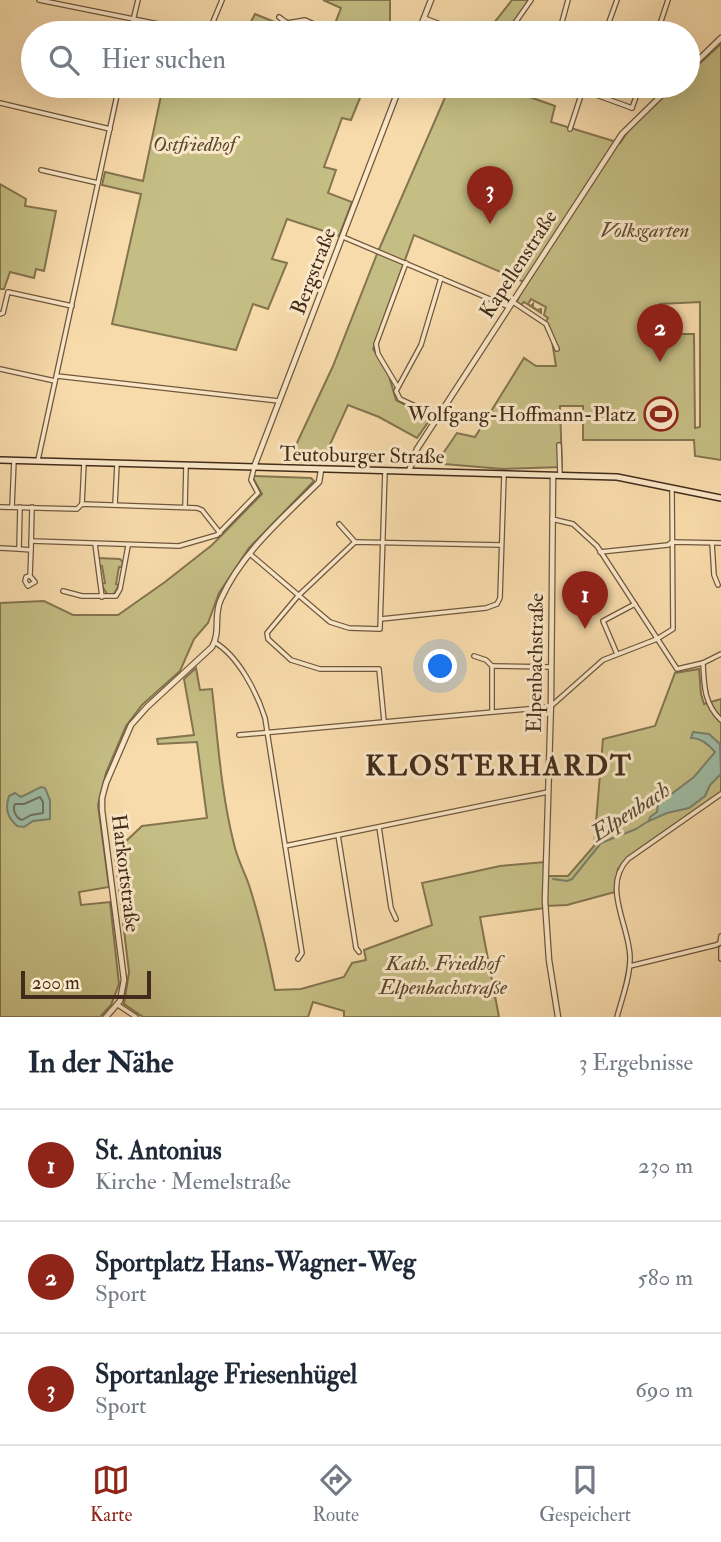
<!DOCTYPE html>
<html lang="de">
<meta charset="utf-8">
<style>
:root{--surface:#fff;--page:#f2f2f3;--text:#1f2937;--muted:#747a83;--line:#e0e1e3;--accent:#8f2418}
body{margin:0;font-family:"IM FELL Double Pica",serif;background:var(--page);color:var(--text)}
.scale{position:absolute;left:21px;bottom:18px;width:130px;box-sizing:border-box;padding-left:7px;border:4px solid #422b1a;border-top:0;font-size:19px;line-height:24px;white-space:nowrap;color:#422b1a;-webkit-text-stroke:5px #fae8c8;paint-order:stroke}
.you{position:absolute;left:441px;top:667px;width:24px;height:24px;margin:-18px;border:5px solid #fff;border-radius:50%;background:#1a73e8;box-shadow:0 0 0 10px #1a73e833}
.badge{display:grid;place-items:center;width:46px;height:46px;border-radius:50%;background:var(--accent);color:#fff;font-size:23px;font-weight:700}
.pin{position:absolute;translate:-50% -58px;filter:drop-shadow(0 2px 4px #0008)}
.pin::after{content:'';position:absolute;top:37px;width:24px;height:21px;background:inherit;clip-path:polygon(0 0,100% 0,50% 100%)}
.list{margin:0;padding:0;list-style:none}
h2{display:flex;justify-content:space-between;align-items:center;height:91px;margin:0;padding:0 28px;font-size:30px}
h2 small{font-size:23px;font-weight:400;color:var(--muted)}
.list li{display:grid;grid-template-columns:46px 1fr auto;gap:21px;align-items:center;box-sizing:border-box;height:112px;padding:0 28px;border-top:2px solid var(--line)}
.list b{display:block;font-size:26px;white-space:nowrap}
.list p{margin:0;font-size:23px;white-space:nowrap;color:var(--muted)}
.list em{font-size:23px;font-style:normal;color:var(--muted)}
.icon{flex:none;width:38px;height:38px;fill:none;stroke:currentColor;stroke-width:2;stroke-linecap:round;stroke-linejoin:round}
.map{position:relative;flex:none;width:721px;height:1017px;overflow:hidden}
.search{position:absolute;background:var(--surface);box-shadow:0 7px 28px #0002;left:21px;right:21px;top:21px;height:77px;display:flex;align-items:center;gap:18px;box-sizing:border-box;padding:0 24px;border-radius:38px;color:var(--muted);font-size:26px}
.sheet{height:427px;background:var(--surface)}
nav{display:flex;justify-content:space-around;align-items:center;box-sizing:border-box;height:98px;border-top:2px solid var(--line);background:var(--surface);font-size:19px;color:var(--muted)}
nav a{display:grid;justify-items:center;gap:4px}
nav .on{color:var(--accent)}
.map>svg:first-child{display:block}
</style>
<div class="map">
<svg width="721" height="1017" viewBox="0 0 721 1017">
<rect width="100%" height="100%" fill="#f8dbab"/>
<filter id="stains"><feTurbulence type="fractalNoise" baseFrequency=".00286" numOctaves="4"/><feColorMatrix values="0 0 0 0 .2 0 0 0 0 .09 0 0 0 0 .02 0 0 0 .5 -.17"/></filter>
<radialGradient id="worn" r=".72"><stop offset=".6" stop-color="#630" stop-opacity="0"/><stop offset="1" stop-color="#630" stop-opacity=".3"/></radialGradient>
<g fill="#c5be84" stroke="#84744f" stroke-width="2" fill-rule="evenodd">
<path d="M323,0H390V33L376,30L374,33H343L333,29L341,8Z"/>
<path d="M512,0H529L506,33H486Z"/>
<path d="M255,14L287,27C303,20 310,26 325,33H245Z"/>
<path d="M721,44V460L695,456L694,440H583V406H560L562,467L503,469L444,464V452L457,433L475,437L524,358L536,366H556L552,341L544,324L548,318L544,315L546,307L531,299L528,304L531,306L533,304V307L537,310L541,309V313L524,302L521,305L517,302L524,282L414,235L373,349L387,369L396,400L431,418L417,438L379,417L348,405L322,462H288L333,366L377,254L450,86H524L521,94L555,106L551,122L620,143L633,124L675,86H688V74ZM700,302V427L695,428L694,334H672L671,318H660V304Z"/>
<path d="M163,86H361L359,92L362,93L351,120L342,118L324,167L336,170L328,193L352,202L339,236L287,219L272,259L287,263L268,309L253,304L236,350L112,324L141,194L102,185L105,172L143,181Z"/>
<path d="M0,184L26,199L25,206L56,211L44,271L36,269L34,278L10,272L4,289H0Z"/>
<path d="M252,476L311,478L314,481L249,548L219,593L208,623L194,639L180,671L142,705L126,726L106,773L98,805L109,887L79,892L81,905L110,902L119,984L111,1005L100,1017H0V603L44,601L73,615H118L165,582L212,545L262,494Z"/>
<path d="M98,558L120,559L123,562L122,567H119L116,584L119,585L114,594H107L101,584L105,583L102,566H99Z"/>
<path d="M196,668L200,690L212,689C218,741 221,793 234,844C237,858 244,871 249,885C260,919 268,955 275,990L301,989L344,977L352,963L366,960L364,950L432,925L422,883L500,866L545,862V908L480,917L499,1017H344V1011L313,1002L308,1017H143L124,1004L129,972L114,847L123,844L142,826L207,818L197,742L158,744L157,739L194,735L184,679Z"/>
<path d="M699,669L701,694L704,704L721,699V794L627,859L618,869L615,892L567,905L546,906L547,876H568L594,846L603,739L655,726L675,673Z"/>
</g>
<g fill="#9fbca4" stroke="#7a826d" stroke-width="2">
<path d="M693,732L709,734L720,744L721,774L710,785L705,796L689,808L667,813L649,821L650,817L657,812L658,804L694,777L715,752C709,745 701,737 691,738Z"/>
<path d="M41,787L45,788L50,800V819L33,821L24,827L17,826C7,817 5,809 9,796L15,793L21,797Z"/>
</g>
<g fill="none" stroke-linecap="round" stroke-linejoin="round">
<path stroke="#70745f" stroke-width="2" d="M40,797L43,802V813L31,815L22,820C16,818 12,810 15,804H24Z"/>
<path stroke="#7a826d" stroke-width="2" d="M553,879L567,881L572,879L601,843L636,829L650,820"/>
<defs>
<g id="minor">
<path d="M39,0L203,33L210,29L222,0"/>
<path d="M279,17L287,23L305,20L334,33"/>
<path d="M424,18L448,27L457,33"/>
<path d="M130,33L138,0"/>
<path d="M508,33L531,0"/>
<path d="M559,33L568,0"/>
<path d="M605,33L617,0"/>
<path d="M657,33L668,0"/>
<path d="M572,86L632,108"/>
<path d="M0,103L110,129"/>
<path d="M632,108L640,86"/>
<path d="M570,129L583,89"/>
<path d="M41,170L98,183"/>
<path d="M343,237L509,307"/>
<path d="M513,302L546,324L557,349"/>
<path d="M0,314L3,313L8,292L72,306"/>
<path d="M0,369L55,381"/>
<path d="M57,376L279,401"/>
<path d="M397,386L378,354L376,344L406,263"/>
<path d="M437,416L400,399L396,391L421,345L441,278"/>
<path d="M559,445L560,475"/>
<path d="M38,460L119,86"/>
<path d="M82,504L84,463"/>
<path d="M115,505L117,464"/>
<path d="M0,507L77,509L82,504L197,508L202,510L220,533"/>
<path d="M12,507L14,460"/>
<path d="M20,507L19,549L31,550L30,576L26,577L25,581L28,586L35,582L30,576"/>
<path d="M185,507L186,466"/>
<path d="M552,519L573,524L597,546L677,669L703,663"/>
<path d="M339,524L355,542"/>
<path d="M31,541L179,546L217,535L258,493L251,480L254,468"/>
<path d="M712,543L714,575L718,585"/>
<path d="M95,544L102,597"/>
<path d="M0,548L19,549"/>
<path d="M31,550L32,507"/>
<path d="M600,552L668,545L672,542L721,543"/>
<path d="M250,554L330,622L349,628L380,629L385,471"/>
<path d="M63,591L82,596H116L120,589L128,546"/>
<path d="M381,619L486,608L497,604L500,598L504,474"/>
<path d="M214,642C238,655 257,693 265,718L302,953L298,959"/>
<path d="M617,654L603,621L635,604"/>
<path d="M721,654L703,663C704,685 704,704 721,720"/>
<path d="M474,656L486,660L492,666V711"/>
<path d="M492,666L550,667"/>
<path d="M384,721L379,669H320L291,660L268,639L267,633L298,596L355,542L501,545"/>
<path d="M239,735L550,707L603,660L657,639L673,629L672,489"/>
<path d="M379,827L391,908L396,919"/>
<path d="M338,835L356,948L359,952"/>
<path d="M285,846L548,792"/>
<path d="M721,948V959"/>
<path d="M630,966L716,945L720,943L721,936"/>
<path d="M118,1005L136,1017"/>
<path d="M617,1017C622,998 630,978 630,958C630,926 601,887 628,859L721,794"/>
</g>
<g id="tertiary">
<path d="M418,33L431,0"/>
<path d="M688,70L721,38"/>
<path d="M254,467L400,86"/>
<path d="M409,471L417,449L622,134L671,86"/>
<path d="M553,476L551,701L545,901L549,960L558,1017"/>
<path d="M106,1017L120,1001L124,980L102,810V798L106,783L131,725L147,707L212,647C221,632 213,615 221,599C242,552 284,517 319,482L321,470"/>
</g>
<path id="secondary" d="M0,460L617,477L721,498"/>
</defs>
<use href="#minor" stroke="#70573e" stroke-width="6"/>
<use href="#tertiary" stroke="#70573e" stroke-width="7"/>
<use href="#secondary" stroke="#422b1a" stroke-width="8"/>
<use href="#minor" stroke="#fae8c8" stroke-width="3.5"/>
<use href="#tertiary" stroke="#fae8c8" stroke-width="4.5"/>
<use href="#secondary" stroke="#fae8c8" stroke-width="5"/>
</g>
<defs>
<symbol id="stadium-ring" viewBox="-11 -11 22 22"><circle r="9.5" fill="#fae8c8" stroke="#8f2418" stroke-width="1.5"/><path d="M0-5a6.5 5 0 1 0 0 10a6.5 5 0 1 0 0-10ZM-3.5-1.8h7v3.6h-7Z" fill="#8f2418"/></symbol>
</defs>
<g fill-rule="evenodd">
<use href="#stadium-ring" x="642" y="395" width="38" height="38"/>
</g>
<g text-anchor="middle" stroke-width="6" stroke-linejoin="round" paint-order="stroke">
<g font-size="21" font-style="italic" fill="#5c482f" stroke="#fae8c8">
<text x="194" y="151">Ostfriedhof</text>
<text x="645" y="237">Volksgarten</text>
<text x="443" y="970">Kath. Friedhof<tspan x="443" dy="24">Elpenbachstraße</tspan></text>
</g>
<g font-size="21" fill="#422b1a" stroke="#fae8c8">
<text transform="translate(518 264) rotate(-57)" y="7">Kapellenstraße</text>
<text transform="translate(313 271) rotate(-69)" y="7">Bergstraße</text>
<text transform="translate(362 455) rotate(1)" y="7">Teutoburger Straße</text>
<text transform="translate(535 663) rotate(-89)" y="7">Elpenbachstraße</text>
<text transform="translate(126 873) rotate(83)" y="7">Harkortstraße</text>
</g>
<g font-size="21" fill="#422b1a" stroke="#fae8c8" text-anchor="end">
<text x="636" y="421">Wolfgang-Hoffmann-Platz</text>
</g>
<g font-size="23" font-style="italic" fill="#594f3c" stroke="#fae8c8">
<text transform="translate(630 811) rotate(-33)" y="8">Elpenbach</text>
</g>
<g font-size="28" font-weight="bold" letter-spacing="2" fill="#422b1a" stroke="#fae8c8">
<text x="499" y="775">KLOSTERHARDT</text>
</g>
</g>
<rect width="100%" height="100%" filter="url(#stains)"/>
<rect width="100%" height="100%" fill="url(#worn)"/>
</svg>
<div class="scale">200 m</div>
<div class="you"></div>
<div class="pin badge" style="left:585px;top:629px">1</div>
<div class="pin badge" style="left:660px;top:362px">2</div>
<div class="pin badge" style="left:490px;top:224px">3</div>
<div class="search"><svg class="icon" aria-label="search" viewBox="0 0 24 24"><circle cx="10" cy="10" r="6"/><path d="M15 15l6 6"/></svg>Hier suchen</div>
</div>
<section class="sheet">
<h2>In der Nähe<small>3 Ergebnisse</small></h2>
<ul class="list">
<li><span class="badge">1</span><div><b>St. Antonius</b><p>Kirche · Memelstraße</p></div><em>230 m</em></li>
<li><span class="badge">2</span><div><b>Sportplatz Hans-Wagner-Weg</b><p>Sport</p></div><em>580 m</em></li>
<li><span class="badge">3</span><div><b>Sportanlage Friesenhügel</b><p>Sport</p></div><em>690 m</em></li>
</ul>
</section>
<nav>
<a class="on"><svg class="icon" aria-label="map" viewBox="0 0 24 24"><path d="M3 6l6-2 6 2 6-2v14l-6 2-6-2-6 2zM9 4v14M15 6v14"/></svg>Karte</a>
<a><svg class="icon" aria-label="directions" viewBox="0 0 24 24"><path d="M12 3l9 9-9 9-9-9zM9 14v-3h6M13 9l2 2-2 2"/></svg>Route</a>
<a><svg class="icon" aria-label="saved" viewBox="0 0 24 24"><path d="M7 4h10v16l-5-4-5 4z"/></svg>Gespeichert</a>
</nav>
